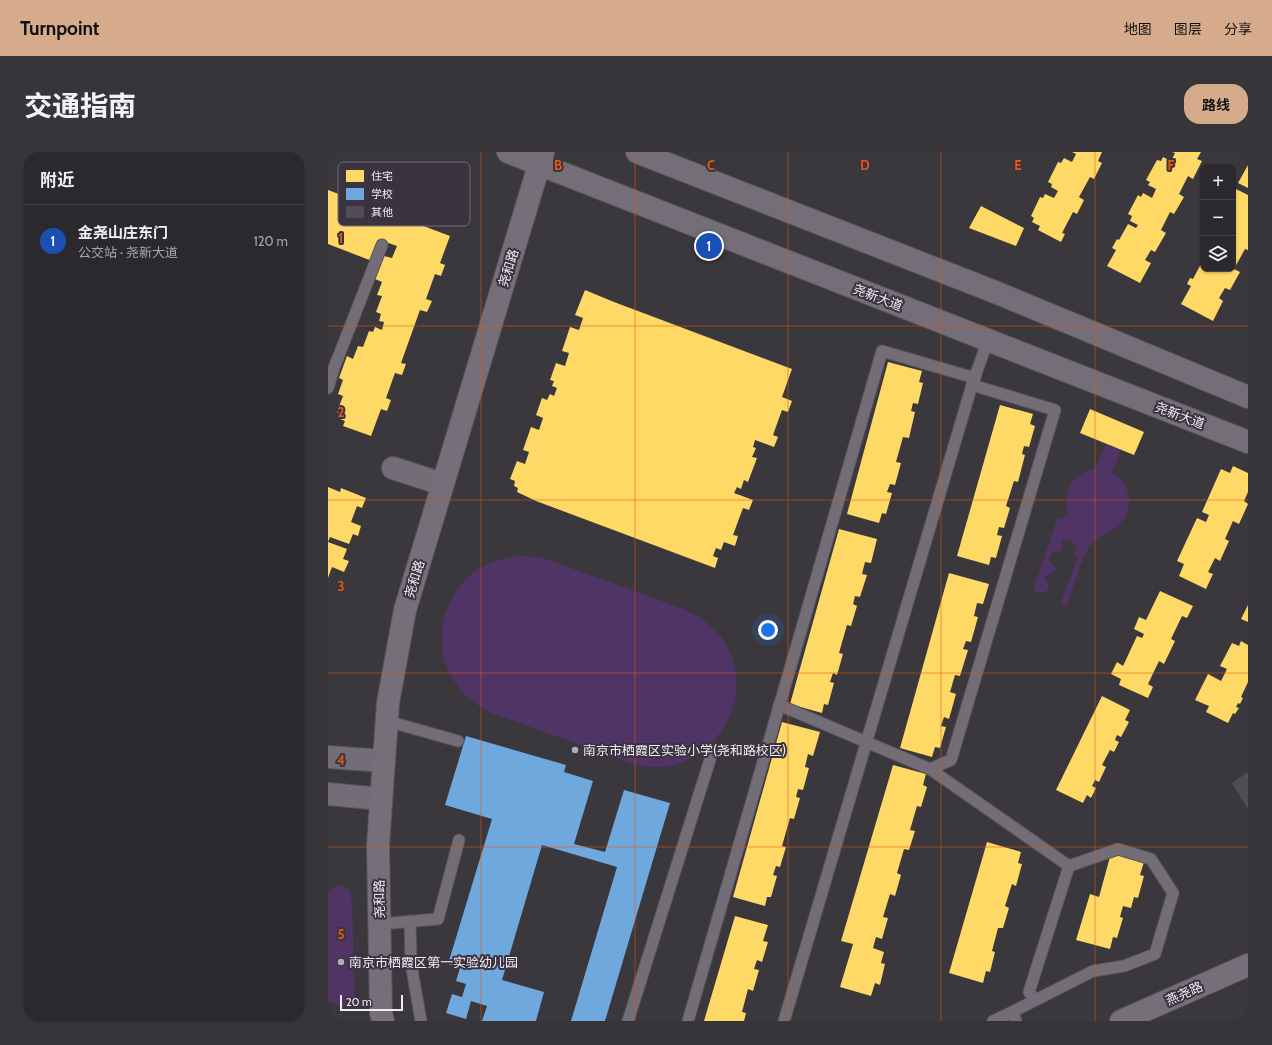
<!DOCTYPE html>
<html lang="zh">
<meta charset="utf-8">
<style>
:root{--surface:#2c292e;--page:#38353a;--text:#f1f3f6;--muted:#a6a6aa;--line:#48454a;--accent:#d6ab8b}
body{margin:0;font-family:Cabin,"Noto Sans SC",sans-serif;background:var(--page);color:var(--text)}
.controls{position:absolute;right:12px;top:12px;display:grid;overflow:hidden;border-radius:8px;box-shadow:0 1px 3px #0004}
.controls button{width:36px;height:36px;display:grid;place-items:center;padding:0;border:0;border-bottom:1px solid var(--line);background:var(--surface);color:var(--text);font:20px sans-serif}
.scale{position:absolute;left:12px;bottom:10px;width:63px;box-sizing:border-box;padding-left:4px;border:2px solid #f2edf5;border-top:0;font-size:11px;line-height:14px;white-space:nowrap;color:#f2edf5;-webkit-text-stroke:3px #3b3440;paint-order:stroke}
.you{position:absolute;left:440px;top:478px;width:14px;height:14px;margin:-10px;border:3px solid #fff;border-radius:50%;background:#1a73e8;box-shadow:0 0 0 6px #1a73e833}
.badge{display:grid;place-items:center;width:26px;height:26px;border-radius:50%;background:var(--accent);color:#fff;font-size:13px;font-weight:700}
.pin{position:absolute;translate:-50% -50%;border:2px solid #fff;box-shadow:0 1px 4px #0006}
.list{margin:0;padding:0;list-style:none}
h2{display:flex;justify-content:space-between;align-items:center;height:52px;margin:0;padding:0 16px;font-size:17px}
h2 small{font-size:13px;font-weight:400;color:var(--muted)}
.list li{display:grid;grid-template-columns:26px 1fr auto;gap:12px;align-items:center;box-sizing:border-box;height:72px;padding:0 16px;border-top:1px solid var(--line)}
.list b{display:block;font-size:15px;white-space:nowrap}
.list p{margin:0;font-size:13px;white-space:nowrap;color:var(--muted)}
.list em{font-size:13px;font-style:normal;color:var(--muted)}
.icon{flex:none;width:22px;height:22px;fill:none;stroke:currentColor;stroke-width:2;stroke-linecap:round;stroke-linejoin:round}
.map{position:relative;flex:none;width:920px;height:869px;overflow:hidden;border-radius:16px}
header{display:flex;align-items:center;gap:24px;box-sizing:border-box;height:56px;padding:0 20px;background:var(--accent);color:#111}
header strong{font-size:19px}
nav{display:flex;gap:22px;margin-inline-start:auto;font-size:14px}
.intro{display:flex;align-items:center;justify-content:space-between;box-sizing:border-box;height:96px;padding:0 24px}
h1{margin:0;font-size:28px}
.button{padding:10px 18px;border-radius:16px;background:var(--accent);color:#111;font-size:14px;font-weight:700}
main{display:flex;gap:24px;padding:0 24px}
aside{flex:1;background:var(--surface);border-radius:16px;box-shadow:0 1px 3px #0004}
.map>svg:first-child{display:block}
</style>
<header>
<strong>Turnpoint</strong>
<nav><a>地图</a><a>图层</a><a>分享</a></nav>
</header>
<div class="intro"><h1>交通指南</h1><a class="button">路线</a></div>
<main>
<aside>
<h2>附近<small></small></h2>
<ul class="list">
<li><span class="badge" style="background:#1a4fb4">1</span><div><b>金尧山庄东门</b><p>公交站 · 尧新大道</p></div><em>120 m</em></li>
</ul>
</aside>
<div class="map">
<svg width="920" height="869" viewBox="0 0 920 869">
<rect width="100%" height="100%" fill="#3a373d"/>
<g fill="#503466">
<path d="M778,292L793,298L784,320C787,322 791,325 793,328C805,341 804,363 789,374C780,381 770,385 762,394C752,408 745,437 739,454L732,453L750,405L745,403L749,397C747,390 742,388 735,388L734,392V399L724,400L720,408L729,417L726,420L716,425L721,434L719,439L711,441L705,438L729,367L735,366L740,362C735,340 743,321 767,317Z"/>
<path d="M192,404L208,405L224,409L350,455C365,461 378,468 389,480C430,527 402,601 342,614C331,616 319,615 308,613L163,561C150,554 137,545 128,532C102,497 113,446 146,420C160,409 176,406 192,404Z"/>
<path d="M9,733L14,734L22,738L24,752L27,850C13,859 13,853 0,849V741Z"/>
</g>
<g fill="#ffd966">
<path d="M744,0H774L770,9L774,11L766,27L762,25L751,45L756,48L749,62L745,60L734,81L737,82L733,90L710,78L712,74L704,70L706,66L703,64L712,45L715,46L717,42L726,46L730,39L723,35L724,32L720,30L730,10L733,11L736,6L744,10L748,2Z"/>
<path d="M844,0H873L869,7L874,9L865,27L860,24L851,42L856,45L846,62L842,60L833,78L838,81L827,100L823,98L817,108L823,111L812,131L779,114L788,98L784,96L789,87L791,88L800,72L808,76L810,73L802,69L804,64L800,62L810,43L813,45L815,41L824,46L828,37L820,33L822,30L818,28L829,8L833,9L835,5L843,9L847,1Z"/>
<path d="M920,13V36L910,31Z"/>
<path d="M908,37L920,43V98L917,97L906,117L912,120L902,138L897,136L891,146L895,149L885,169L853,152L863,134L859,132L862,126L865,127L875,108V117H905V43Z"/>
<path d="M0,38L122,84L112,111L117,113L113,124L107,122L98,147L104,149L99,160L92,158L73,211L78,212L74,223L67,221L58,246L63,248L59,259L53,257L43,284L15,274L17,269L12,267L13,262L9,260L15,244L10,242L15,228L11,226L19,204L25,207L30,194L35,195L41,179L45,180L47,175L54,178L56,170L51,169L53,162L48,160L54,144L49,143L54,130L47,127L56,104L64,106L69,94L52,88L44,109L0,92Z"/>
<path d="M653,54L696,76L688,94L641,76Z"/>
<path d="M257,138L286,150L464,217L454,245L464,249L460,260L454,258L445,283L450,285L446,295L427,288L425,295L428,296L424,305L429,306L420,330L416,328L413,337L409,335L406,341L425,348L421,358L415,356L405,383L410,384L407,394L396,390L393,398L388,396L385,404L390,406L387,416L208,349L189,340L190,336L186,334L187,329L182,327L189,309L197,312L201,300L195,298L203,275L211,278L215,266L208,263L214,246L219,248L222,242L226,244L229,236L224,234L226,229L222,228L228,211L237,214L241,201L234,199L242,175L251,178L255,166L247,163Z"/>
<path d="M560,210L594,219L591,230L595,231L590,252L585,251L583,259L587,260L581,286L575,285L568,310L573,311L567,333L562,332L559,340L564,341L558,362L554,361L551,371L519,362Z"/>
<path d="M672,253L705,262L702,272L707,274L701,295L696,294L694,302L697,303L690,330L686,329L678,354L682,356L676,376L671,375L669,383L674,384L668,406L663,405L661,413L629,404Z"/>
<path d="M762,257L816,280L806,303L752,281Z"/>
<path d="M905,314L920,321V340L916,349L920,352L911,372L905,369L897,387L901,389L892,409L887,406L880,420L885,422L878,437L851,424L856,412L849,409L869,366L878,370L881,363L874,360L893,317L902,321Z"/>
<path d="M0,335L12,340L13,336L38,346L34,356L29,354L23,370L33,374L30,384L25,382L21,392L2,385L0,390L19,397L15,407L21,409L16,420L4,415L0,426Z"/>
<path d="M511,377L549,387L543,411L537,410L534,422L539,423L532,445L527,444L525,452L529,454L523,474L519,473L511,501L515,502L509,523L505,521L502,530L506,531L500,553L496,552L494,561L462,552Z"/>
<path d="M621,421L661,432L655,452L649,451L646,464L650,465L643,490L638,489L635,497L640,498L632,524L627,523L622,540L628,542L621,567L616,565L613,574L618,575L612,596L607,595L604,605L572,596Z"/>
<path d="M832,439L865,454L859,466L854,464L843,487L847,489L836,512L831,509L820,532L825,535L820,546L791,533L793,527L783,522L789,510L795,514L809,484L814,486L816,482L806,477L811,465L818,468Z"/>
<path d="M920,453V470L913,467Z"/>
<path d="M913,489L920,493V530L913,545L915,546L912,552L910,551L908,555L911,556L907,562L905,561L900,571L878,560L881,554L867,548L880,522L893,529L899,517L892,514L904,491L911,494Z"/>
<path d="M774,544L802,558L797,568L801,570L793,585L789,583L787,588L791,590L786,600L782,598L774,613L778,615L771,630L767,628L764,634L768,636L763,646L759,643L755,651L728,638Z"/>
<path d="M454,570L492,580L485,604L480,602L477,615L481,616L475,638L470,637L468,645L472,646L466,667L462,666L454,694L458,695L452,715L448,714L445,723L449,724L443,745H439L437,754L405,745Z"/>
<path d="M565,613L598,622L595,633L599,635L593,655L589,654L582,678L587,679L581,698L576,697L569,721L573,723L567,744L562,742L555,765L560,766L554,787L548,785L545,796L556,800L553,811L557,812L552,833L547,831L543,844L512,835L525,792L513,789Z"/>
<path d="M659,690L693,700L690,711L694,712L688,734L684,732L677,754L681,756L675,776H670L664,799L667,800L662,820L658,819L655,831L621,821Z"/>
<path d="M783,701L816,710L812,723L816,724L810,746L806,745L803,756L795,754L792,765L795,766L789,786L785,785L782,797L748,788L762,742L771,745Z"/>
<path d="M407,764L440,773L435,789L440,790L434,810L429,808L426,817L431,818L425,839L420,837L414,860L418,861L416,869H376Z"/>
</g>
<path fill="#6fa8dc" d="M138,584L238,613L236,620L265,629L246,692L277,700L296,638L342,651L277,869H243L289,715L214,693L174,828L216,840L208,869H154L159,854L143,849L138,867L118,861L124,842L134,845L138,832L128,829L132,816L120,812L164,667L117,653Z"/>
<path fill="#504d54" d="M920,620V657L904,631Z"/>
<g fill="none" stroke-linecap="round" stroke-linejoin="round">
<defs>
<g id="service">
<path d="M0,236L6,216L54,93"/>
<path d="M451,553L602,617L741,714L701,840L707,848"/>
<path d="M59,569L130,589"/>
<path d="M602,617L623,608L727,258L644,233"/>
<path d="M82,769L83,812L93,869"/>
<path d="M52,772L110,767L131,688"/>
<path d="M684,860L765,819L796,814L827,802L845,741L823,707L790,697L741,714"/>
<path d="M300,869L385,598"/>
<path d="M360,869L554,199L647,226"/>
<path d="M456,869L644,233L660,188"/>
<path d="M665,869L684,860L688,869"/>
</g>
<g id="minor">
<path d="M65,316L114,332"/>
<path d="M0,605L56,609"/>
<path d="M0,642L53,647"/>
</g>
<g id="secondary">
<path d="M55,869L53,861L50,694L60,551L77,458L215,0"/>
<path d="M793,869L920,813"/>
</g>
<g id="primary">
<path d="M180,0L920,290"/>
<path d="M309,0L667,140L920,245"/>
</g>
</defs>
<use href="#service" stroke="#57555a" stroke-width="13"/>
<use href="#minor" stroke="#57555a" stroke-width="24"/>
<use href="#secondary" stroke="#57555a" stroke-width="24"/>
<use href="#primary" stroke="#57555a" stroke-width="24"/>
<use href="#service" stroke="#736d78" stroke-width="11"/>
<use href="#minor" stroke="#736d78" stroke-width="22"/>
<use href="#secondary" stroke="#766f7a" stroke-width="22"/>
<use href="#primary" stroke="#746e79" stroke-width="22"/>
</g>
<path fill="none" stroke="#e8590c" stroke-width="1" stroke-opacity="0.55" d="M153,0V869M307,0V869M460,0V869M613,0V869M767,0V869M0,174H920M0,348H920M0,521H920M0,695H920"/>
<g fill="#b2adb5" stroke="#3b3440" stroke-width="1.5">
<circle cx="247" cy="598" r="4"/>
<circle cx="13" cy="810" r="4"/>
</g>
<g text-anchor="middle" stroke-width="4" stroke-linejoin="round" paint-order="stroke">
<g font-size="13" fill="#f2edf5" stroke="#3b3440">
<text transform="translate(180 116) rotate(-73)" y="5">尧和路</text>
<text transform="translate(550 145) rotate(21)" y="5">尧新大道</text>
<text transform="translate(852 263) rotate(21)" y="5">尧新大道</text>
<text transform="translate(86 427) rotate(-73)" y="5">尧和路</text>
<text transform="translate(51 747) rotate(-91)" y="5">尧和路</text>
<text transform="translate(856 841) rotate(-24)" y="5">燕尧路</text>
</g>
<g font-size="13" fill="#f2edf5" stroke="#3b3440" text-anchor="start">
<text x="255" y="603">南京市栖霞区实验小学(尧和路校区)</text>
<text x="21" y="815">南京市栖霞区第一实验幼儿园</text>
</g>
</g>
<rect x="10" y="10" width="132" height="64" rx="6" fill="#3b3440" stroke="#726c76" stroke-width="1"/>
<rect x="18" y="18" width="18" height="12" fill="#ffd966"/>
<rect x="18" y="36" width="18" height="12" fill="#6fa8dc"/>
<rect x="18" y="54" width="18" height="12" fill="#504d54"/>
<g font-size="11" fill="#f2edf5">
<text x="43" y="28">住宅</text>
<text x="43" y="46">学校</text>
<text x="43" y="64">其他</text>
</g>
<g font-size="13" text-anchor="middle" font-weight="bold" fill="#e8590c" stroke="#3b3440" stroke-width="4" stroke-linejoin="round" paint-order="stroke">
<text x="230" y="18">B</text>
<text x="383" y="18">C</text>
<text x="537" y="18">D</text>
<text x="690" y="18">E</text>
<text x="843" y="18">F</text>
<text x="13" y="91">1</text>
<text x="13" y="265">2</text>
<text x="13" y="439">3</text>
<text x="13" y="613">4</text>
<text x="13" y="787">5</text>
</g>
</svg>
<div class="controls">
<button>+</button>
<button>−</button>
<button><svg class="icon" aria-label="layers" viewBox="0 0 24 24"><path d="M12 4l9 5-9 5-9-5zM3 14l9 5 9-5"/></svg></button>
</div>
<div class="scale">20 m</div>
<div class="you"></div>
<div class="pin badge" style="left:381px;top:94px;background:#1a4fb4">1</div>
</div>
</main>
